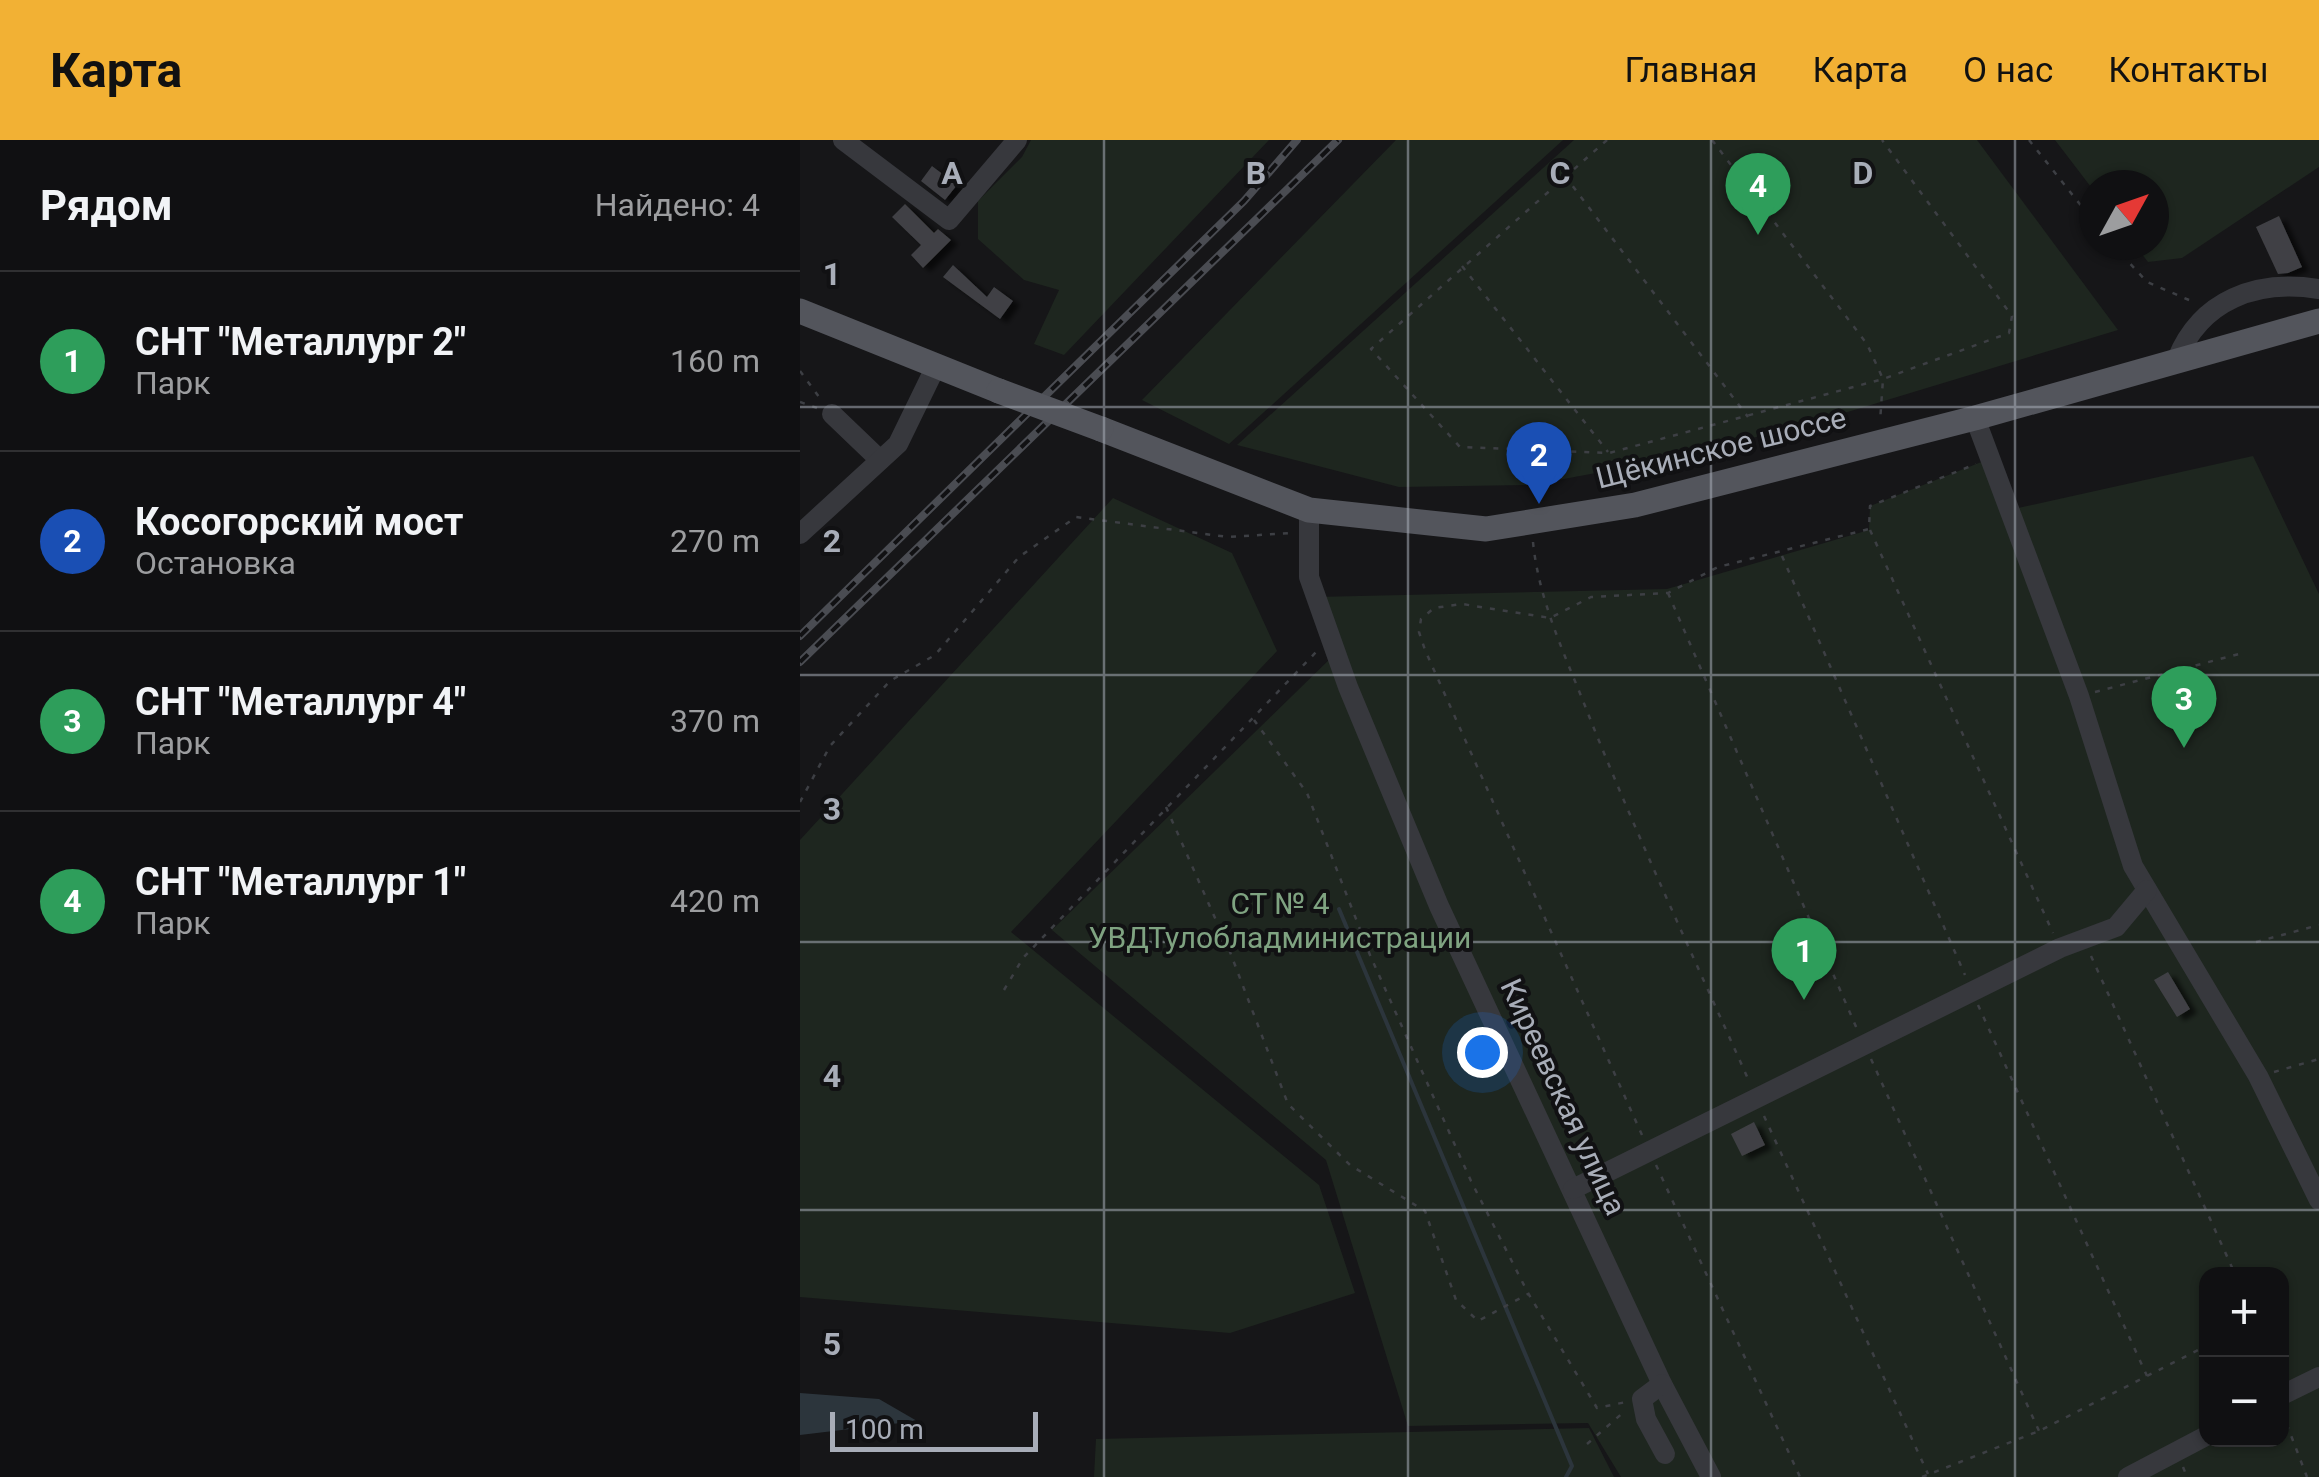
<!DOCTYPE html>
<html lang="ru">
<meta charset="utf-8">
<style>
:root{--surface:#101012;--page:#19191b;--text:#f1f3f6;--muted:#9c9d9f;--line:#303032;--accent:#f2b134}
body{margin:0;font-family:Roboto,sans-serif;background:var(--page);color:var(--text)}
.controls{position:absolute;right:30px;bottom:30px;display:grid;overflow:hidden;border-radius:20px;box-shadow:0 2px 8px #0004}
.controls button{width:90px;height:90px;display:grid;place-items:center;padding:0;border:0;border-bottom:2px solid var(--line);background:var(--surface);color:var(--text);font:50px sans-serif}
.compass{position:absolute;left:1279px;top:30px;width:90px;height:90px;border-radius:50%;background:var(--surface);box-shadow:0 2px 8px #0004;rotate:50deg}
.scale{position:absolute;left:30px;bottom:25px;width:208px;box-sizing:border-box;padding-left:10px;border:5px solid #a8adb8;border-top:0;font-size:28px;line-height:35px;white-space:nowrap;color:#a8adb8;-webkit-text-stroke:8px #111113;paint-order:stroke}
.you{position:absolute;left:682px;top:912px;width:35px;height:35px;margin:-25px;border:8px solid #fff;border-radius:50%;background:#1a73e8;box-shadow:0 0 0 15px #1a73e833}
.badge{display:grid;place-items:center;width:65px;height:65px;border-radius:50%;background:var(--accent);color:#fff;font-size:32px;font-weight:700}
.pin{position:absolute;translate:-50% -82px;filter:drop-shadow(0 2px 5px #0008)}
.pin::after{content:'';position:absolute;top:52px;width:35px;height:30px;background:inherit;clip-path:polygon(0 0,100% 0,50% 100%)}
.list{margin:0;padding:0;list-style:none}
h2{display:flex;justify-content:space-between;align-items:center;height:130px;margin:0;padding:0 40px;font-size:42px}
h2 small{font-size:32px;font-weight:400;color:var(--muted)}
.list li{display:grid;grid-template-columns:65px 1fr auto;gap:30px;align-items:center;box-sizing:border-box;height:180px;padding:0 40px;border-top:2px solid var(--line)}
.list b{display:block;font-size:38px;white-space:nowrap}
.list p{margin:0;font-size:32px;white-space:nowrap;color:var(--muted)}
.list em{font-size:32px;font-style:normal;color:var(--muted)}
.map{position:relative;flex:none;width:1519px;height:1337px;overflow:hidden}
header{display:flex;align-items:center;gap:60px;box-sizing:border-box;height:140px;padding:0 50px;background:var(--accent);color:#111}
header strong{font-size:48px}
nav{display:flex;gap:55px;margin-inline-start:auto;font-size:35px}
main{display:flex}
aside{flex:1;background:var(--surface)}
.map>svg:first-child{display:block}
</style>
<header>
<strong>Карта</strong>
<nav><a>Главная</a><a>Карта</a><a>О нас</a><a>Контакты</a></nav>
</header>
<main>
<aside>
<h2>Рядом<small>Найдено: 4</small></h2>
<ul class="list">
<li><span class="badge" style="background:#2e9e5b">1</span><div><b>СНТ &quot;Металлург 2&quot;</b><p>Парк</p></div><em>160 m</em></li>
<li><span class="badge" style="background:#1a4fb4">2</span><div><b>Косогорский мост</b><p>Остановка</p></div><em>270 m</em></li>
<li><span class="badge" style="background:#2e9e5b">3</span><div><b>СНТ &quot;Металлург 4&quot;</b><p>Парк</p></div><em>370 m</em></li>
<li><span class="badge" style="background:#2e9e5b">4</span><div><b>СНТ &quot;Металлург 1&quot;</b><p>Парк</p></div><em>420 m</em></li>
</ul>
</aside>
<div class="map">
<svg width="1519" height="1337" viewBox="0 0 1519 1337">
<defs>
<filter id="shadow"><feDropShadow dx="7" dy="4" stdDeviation="2.5" flood-color="#0009"/></filter>
</defs>
<rect width="100%" height="100%" fill="#161618"/>
<g fill="#1e261f" fill-rule="evenodd">
<path d="M231,0H469L264,215L234,204L259,150L224,140L178,99V61L222,17Z"/>
<path d="M596,0H763L429,304L342,260Z"/>
<path d="M774,0H1177L1318,190L1008,284L861,321L731,345L599,347L437,305Z"/>
<path d="M1255,0H1519V27L1382,118L1348,122L1335,105H1354V45H1294V51Z"/>
<path d="M1453,316L1519,454V1337H821L788,1283L608,1286L526,1020L252,790L535,514L515,457L867,449L1069,390L1070,366L1189,319L1209,370ZM1406,1134H1482V1300H1406Z"/>
<path d="M313,358L432,413L477,511L211,792L519,1045L555,1153L430,1193L0,1157V700Z"/>
<path d="M789,1288L814,1337H294L296,1299Z"/>
</g>
<path fill="#2c353c" d="M0,1253L79,1259L117,1281L0,1295Z"/>
<g fill="none" stroke-linecap="round" stroke-linejoin="round">
<path stroke="#2c353c" stroke-width="4" d="M539,769L772,1326L766,1337"/>
</g>
<g fill="#404145" filter="url(#shadow)">
<path d="M132,26L157,45L145,60L121,41Z"/>
<path d="M105,64L134,93L138,89L151,100L123,128L111,115L121,105L92,77Z"/>
<path d="M1479,76L1502,127L1488,133L1478,134L1456,87Z"/>
<path d="M153,125L187,157L194,147L213,161L200,179L143,137Z"/>
<path d="M1368,832L1390,869L1377,877L1354,840Z"/>
<path d="M954,982L965,1005L942,1016L931,994Z"/>
</g>
<g fill="none" stroke-linecap="round" stroke-linejoin="round">
<g stroke="#3d3f44" stroke-width="2.5" stroke-dasharray="5 8" stroke-linecap="butt">
<path d="M807,0L571,209L660,307L809,313L1083,239L1209,193L1212,176L1082,0"/>
<path d="M912,0L1067,204L1083,239L1080,282"/>
<path d="M1229,0L1294,82"/>
<path d="M765,36L948,277"/>
<path d="M1313,105L1347,142L1396,163"/>
<path d="M662,126L808,312"/>
<path d="M0,231L22,261"/>
<path d="M0,262L17,268"/>
<path d="M1070,390L1253,793"/>
<path d="M733,402C739,463 767,519 789,576C838,699 895,820 949,941"/>
<path d="M982,416L1165,835"/>
<path d="M868,453L1057,889"/>
<path d="M1295,552L1439,514"/>
<path d="M454,580L507,653L570,815L671,1041L728,1153L797,1268L826,1262"/>
<path d="M0,662L30,606L90,541L135,515L219,417L276,377L428,397L490,393"/>
<path d="M366,667L430,812L488,964L550,1025L625,1071L656,1160L678,1181L728,1154"/>
<path d="M1456,802L1519,785"/>
<path d="M1291,816L1435,1134"/>
<path d="M204,850L223,818L517,511"/>
<path d="M1178,865L1347,1236"/>
<path d="M1071,919L1239,1291"/>
<path d="M1474,932L1519,919"/>
<path d="M964,976L1128,1334"/>
<path d="M842,995L625,510L619,492L621,479L634,468L662,464L750,478L791,457L868,453L918,427L1069,389L1070,366L1176,324"/>
<path d="M856,1025L1000,1337"/>
<path d="M1482,1272L1507,1337"/>
<path d="M787,1304L825,1271"/>
<path d="M1383,1327L1387,1337"/>
<path d="M1122,1337L1239,1291L1406,1206"/>
</g>
<g stroke="#37383d" stroke-width="20">
<path d="M43,0L149,80L217,0"/>
<path d="M1377,219C1401,160 1456,139 1519,149"/>
<path d="M32,274L80,320"/>
<path d="M1175,278L1279,556L1333,726L1458,936L1519,1060"/>
<path d="M509,370V437L548,547L639,766L862,1244L911,1337"/>
<path d="M0,394L98,304L136,226"/>
<path d="M773,1049L1260,808L1316,787L1347,750"/>
<path d="M862,1244L842,1259L846,1279L865,1314"/>
<path d="M1482,1255L1519,1237"/>
<path d="M1328,1337L1406,1296"/>
</g>
<g stroke="#53555c" stroke-width="25">
<path d="M0,171L199,251"/>
<path d="M301,289L509,370L686,389L835,365L1175,278L1519,181"/>
</g>
<defs>
<g id="rail">
<path d="M0,496L444,61L497,0"/>
<path d="M0,522L538,0"/>
</g>
</defs>
<use href="#rail" stroke="#4a4c52" stroke-width="8"/>
<use href="#rail" stroke="#111113" stroke-width="4" stroke-dasharray="11" stroke-linecap="butt"/>
<path stroke="#53555c" stroke-width="25" d="M199,251L301,289"/>
</g>
<path fill="none" stroke="#a8adb8" stroke-width="2.5" stroke-opacity="0.55" d="M304,0V1337M608,0V1337M911,0V1337M1215,0V1337M0,267H1519M0,535H1519M0,802H1519M0,1070H1519"/>
<g text-anchor="middle" stroke-width="8" stroke-linejoin="round" paint-order="stroke">
<g font-size="30" fill="#a8adb8" stroke="#111113">
<text transform="translate(921 308) rotate(-14)" y="10">Щёкинское шоссе</text>
<text transform="translate(763 957) rotate(65)" y="10">Киреевская улица</text>
</g>
<g font-size="30" fill="#7fa381" stroke="#111113">
<text x="480" y="774">СТ № 4<tspan x="480" dy="34">УВДТулобладминистрации</tspan></text>
</g>
</g>
<g font-size="32" text-anchor="middle" font-weight="bold" fill="#a8adb8" stroke="#111113" stroke-width="8" stroke-linejoin="round" paint-order="stroke">
<text x="152" y="44">A</text>
<text x="456" y="44">B</text>
<text x="760" y="44">C</text>
<text x="1063" y="44">D</text>
<text x="32" y="145">1</text>
<text x="32" y="412">2</text>
<text x="32" y="680">3</text>
<text x="32" y="947">4</text>
<text x="32" y="1215">5</text>
</g>
</svg>
<div class="controls">
<button>+</button>
<button>−</button>
</div>
<svg class="compass" viewBox="-18 -18 36 36"><path d="M0-13l5 13h-10z" fill="#e53935"/><path d="M0 13l5-13h-10z" fill="#9c9d9f"/></svg>
<div class="scale">100 m</div>
<div class="you"></div>
<div class="pin badge" style="left:1004px;top:860px;background:#2e9e5b">1</div>
<div class="pin badge" style="left:739px;top:364px;background:#1a4fb4">2</div>
<div class="pin badge" style="left:1384px;top:608px;background:#2e9e5b">3</div>
<div class="pin badge" style="left:958px;top:95px;background:#2e9e5b">4</div>
</div>
</main>
